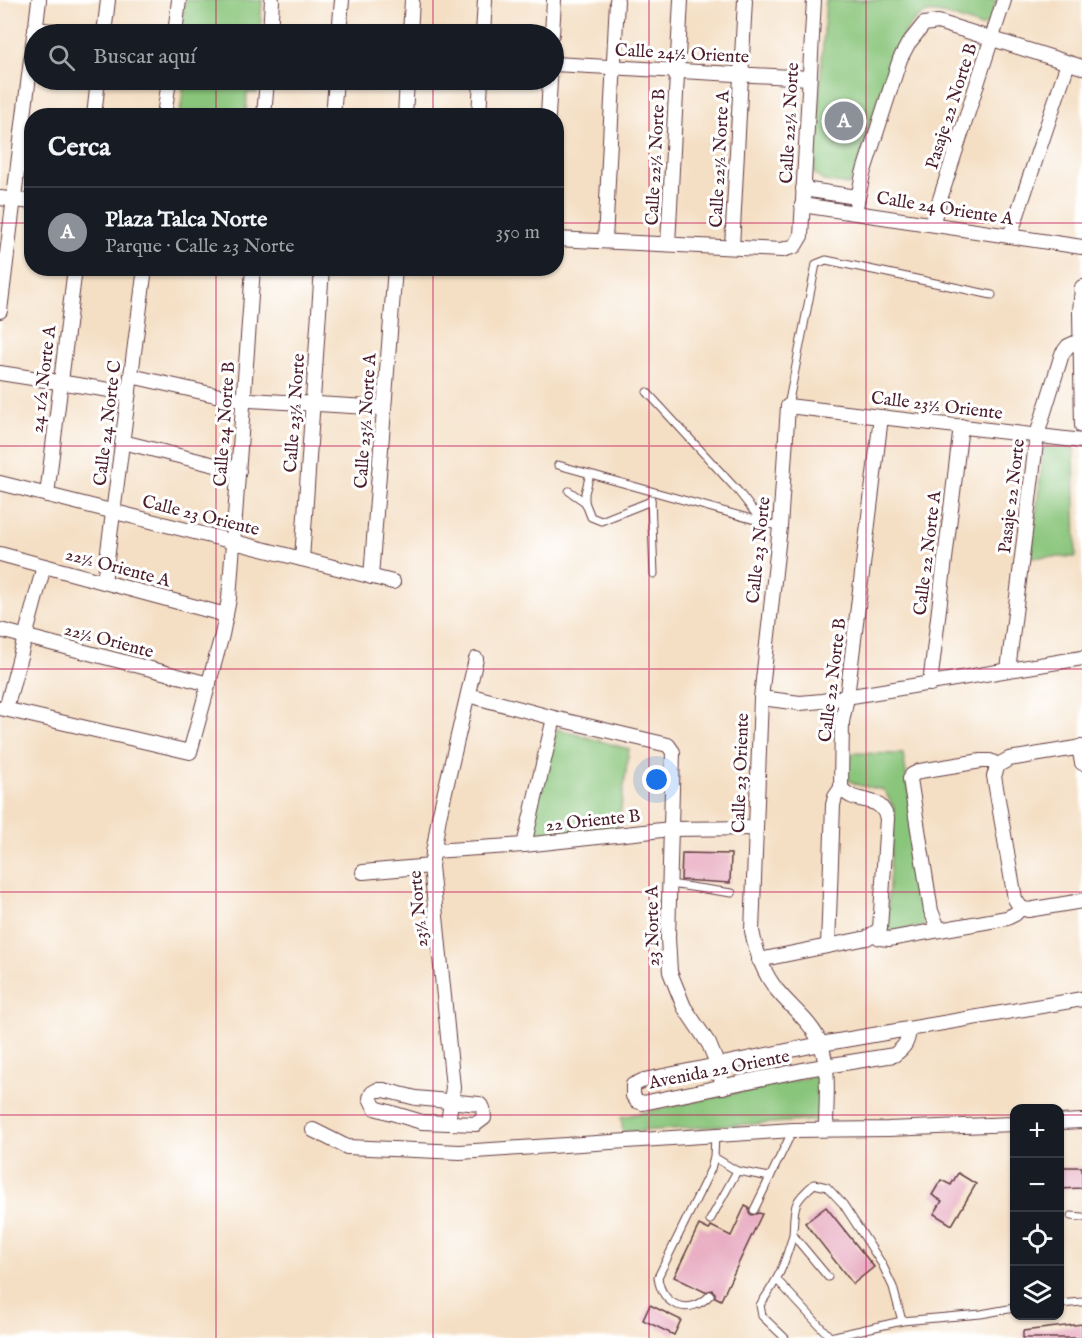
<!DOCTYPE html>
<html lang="es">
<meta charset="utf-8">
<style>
:root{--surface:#171b24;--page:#20242c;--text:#f1f3f6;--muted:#9ea1a6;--line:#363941;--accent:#8c9099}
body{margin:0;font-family:"IM FELL English",serif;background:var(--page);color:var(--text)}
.controls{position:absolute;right:18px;bottom:18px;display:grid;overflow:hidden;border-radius:12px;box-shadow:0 2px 4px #0004}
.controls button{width:54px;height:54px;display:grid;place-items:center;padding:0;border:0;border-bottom:2px solid var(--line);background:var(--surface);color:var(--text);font:30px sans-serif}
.you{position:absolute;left:657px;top:780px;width:21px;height:21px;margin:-15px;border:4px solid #fff;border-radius:50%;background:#1a73e8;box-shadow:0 0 0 9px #1a73e833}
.badge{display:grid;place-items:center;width:39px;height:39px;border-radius:50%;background:var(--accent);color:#fff;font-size:20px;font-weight:700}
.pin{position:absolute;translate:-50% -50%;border:3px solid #fff;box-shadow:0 2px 6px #0006}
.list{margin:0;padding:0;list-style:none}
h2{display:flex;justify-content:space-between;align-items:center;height:78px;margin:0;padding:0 24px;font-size:26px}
h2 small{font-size:20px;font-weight:400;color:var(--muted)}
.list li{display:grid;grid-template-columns:39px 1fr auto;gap:18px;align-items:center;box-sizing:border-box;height:90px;padding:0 24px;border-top:2px solid var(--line)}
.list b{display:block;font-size:22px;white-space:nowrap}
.list p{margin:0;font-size:20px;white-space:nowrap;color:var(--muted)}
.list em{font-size:20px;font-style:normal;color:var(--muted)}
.icon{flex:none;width:33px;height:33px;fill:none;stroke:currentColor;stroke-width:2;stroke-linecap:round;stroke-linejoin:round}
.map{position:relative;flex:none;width:1082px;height:1338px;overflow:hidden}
.search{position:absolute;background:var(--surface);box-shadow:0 2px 4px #0004;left:24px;top:24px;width:540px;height:66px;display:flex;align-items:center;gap:15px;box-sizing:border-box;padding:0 21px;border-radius:33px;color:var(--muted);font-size:22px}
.panel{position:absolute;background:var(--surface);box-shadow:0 2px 4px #0004;left:24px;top:108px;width:540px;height:168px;border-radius:24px}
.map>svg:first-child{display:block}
</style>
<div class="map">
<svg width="1082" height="1338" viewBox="0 0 1082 1338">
<rect width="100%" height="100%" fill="#fff"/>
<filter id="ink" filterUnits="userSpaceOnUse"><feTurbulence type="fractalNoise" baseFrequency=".0167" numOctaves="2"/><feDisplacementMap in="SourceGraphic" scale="12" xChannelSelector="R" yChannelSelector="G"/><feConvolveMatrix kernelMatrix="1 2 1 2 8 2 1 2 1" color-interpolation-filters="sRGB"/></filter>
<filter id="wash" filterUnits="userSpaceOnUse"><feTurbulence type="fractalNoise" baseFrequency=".008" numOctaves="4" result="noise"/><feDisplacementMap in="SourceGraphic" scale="24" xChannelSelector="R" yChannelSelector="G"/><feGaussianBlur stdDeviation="1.35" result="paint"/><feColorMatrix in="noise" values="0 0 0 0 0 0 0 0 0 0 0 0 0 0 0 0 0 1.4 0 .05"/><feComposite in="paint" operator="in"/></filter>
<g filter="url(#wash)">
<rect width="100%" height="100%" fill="#f4dfc4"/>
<g fill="#89c57a" stroke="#6a7252" stroke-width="1.5">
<path d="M185,0H262L260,34H180Z"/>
<path d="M826,0H997L989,24L981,27C967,22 942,11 928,13C888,20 869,153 848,185L823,181L814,173Z"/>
<path d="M175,80H257V93H247L246,116L180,115L184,83L174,82Z"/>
<path d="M1044,446L1074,449L1076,557H1031Z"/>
<path d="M557,729L629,749L618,830L529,835Z"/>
<path d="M847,753L903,754L930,925L886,933L894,808L884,790L858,785L845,778Z"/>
<path d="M820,1075L818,1120L623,1132L621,1117Z"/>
</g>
<g id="blocks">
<g fill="#e9aec3">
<path d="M682,853L731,854L730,883L681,880Z"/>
<path d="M1059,1167H1082V1188L1059,1189Z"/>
<path d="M958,1173L976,1184L952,1225L934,1214L942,1201L932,1195L941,1180L951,1185Z"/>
<path d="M745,1206L749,1208V1213L752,1215L759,1213L762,1214L721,1300L715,1297V1293L712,1290L705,1292L674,1277L699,1225L709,1230L711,1226L731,1236Z"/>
<path d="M826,1207L874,1267L853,1284L805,1223Z"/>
<path d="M650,1305L681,1320L674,1335L643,1320Z"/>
<path d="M1082,1324V1338H1023V1331Z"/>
</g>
</g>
</g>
<g filter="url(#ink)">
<use href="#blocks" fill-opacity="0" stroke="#643c42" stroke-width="1.5"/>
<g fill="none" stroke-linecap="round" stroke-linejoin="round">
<defs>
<g id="lane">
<path d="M647,392L738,491L762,522"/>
<path d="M788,406L816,264L826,260L992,295"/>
<path d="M558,465L780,527"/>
<path d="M569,491L585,502L591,517L601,521L651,501"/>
<path d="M651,499L654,574"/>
<path d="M585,502V493L590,474"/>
<path d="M670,884L732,893"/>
<path d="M714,1157L737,1171"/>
<path d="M754,1210L793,1130"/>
<path d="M1071,1216L1082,1217"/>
<path d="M710,1220L737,1171L770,1177"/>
<path d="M828,1277L793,1235C795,1206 791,1204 814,1184L827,1187L843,1204L882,1264L893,1287L902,1321L981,1314L1014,1308"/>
<path d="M778,1281L830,1337L902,1321"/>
<path d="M710,1295C690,1317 661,1306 658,1277L711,1169L714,1157L715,1135"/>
<path d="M1060,1304L1082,1302"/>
<path d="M785,1338L762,1316L760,1305C779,1278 784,1266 793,1235"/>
</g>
<g id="street">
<path d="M35,29L81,34"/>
<path d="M35,34L39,0"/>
<path d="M104,34L108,0"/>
<path d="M175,34L179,0"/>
<path d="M270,34L272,0"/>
<path d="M339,34L342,0"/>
<path d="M410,34L412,0"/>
<path d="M483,34L485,0"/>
<path d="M552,34L554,0"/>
<path d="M554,64L809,78"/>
<path d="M94,116L98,80"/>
<path d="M164,116L169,80"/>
<path d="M264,116L267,80"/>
<path d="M333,116L336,80"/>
<path d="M405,116L407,80"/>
<path d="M479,116L481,80"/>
<path d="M548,116L550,80"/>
<path d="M803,189L857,197"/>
<path d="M0,198L32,202"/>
<path d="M802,205L1082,247"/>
<path d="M855,212L863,174L900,59L908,44L924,24L938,22L1082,67"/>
<path d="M932,224L1004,0"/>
<path d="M1010,236L1068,63"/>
<path d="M556,239L782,250L795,246L801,236L814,0"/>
<path d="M605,241L617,0"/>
<path d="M668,244L681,0"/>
<path d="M732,247L745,0"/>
<path d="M1082,287L1080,312L1082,426"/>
<path d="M0,311L34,35"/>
<path d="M0,373L129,393"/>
<path d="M131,376L233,399L384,408"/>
<path d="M123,442L239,471"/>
<path d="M0,483L393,582"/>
<path d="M47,495L75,268"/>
<path d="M0,554L226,615"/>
<path d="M302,559L322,268"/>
<path d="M371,577L395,268"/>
<path d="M104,582L145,268"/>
<path d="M0,630L209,684"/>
<path d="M1008,670L1037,435L1062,354L1068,346L1081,340"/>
<path d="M930,684L961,426"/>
<path d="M468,695L554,718L668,745L673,752L668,938L670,972L684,1007L709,1044L718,1066L723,1087"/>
<path d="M761,698L800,703L822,701L1082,658"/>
<path d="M0,708L190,752L222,635L229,599L253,268"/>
<path d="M6,709L44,566"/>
<path d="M1079,747L1082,763"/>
<path d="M998,765L994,776L1015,899L1021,908"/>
<path d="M998,765L1009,759L1082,747"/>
<path d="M524,845L554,718"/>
<path d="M433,851L524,845L671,829L756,828"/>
<path d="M363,872L431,866"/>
<path d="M1021,908L1028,910L1082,901"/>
<path d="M939,930L931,911L910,779L912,775L920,771L981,761H990L998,765"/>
<path d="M875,935L880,938L889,939L1007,918L1015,914L1021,908"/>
<path d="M828,946L833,805L835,797L841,788L842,722L847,697L881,417"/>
<path d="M759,960L867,938L880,929L887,818C879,792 856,807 841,788"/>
<path d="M909,1029C908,1042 905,1047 894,1055L807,1069L643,1103L637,1101L633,1096V1085L644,1080L821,1044L1082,999"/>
<path d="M377,1090H384L416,1098L479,1104L483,1108L484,1118L476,1124L422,1122L375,1108L370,1098L372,1093Z"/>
<path d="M1060,1122L1082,1121"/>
<path d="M448,1123L453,1087L431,866L439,817L476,659"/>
<path d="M826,1129C826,1102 830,1070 821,1045C813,1023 791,1008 777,990C763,973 756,952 752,931L761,698L780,527L788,406L1082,441"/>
<path d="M313,1130L347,1147L460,1152L793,1130L888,1129L1014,1124"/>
</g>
</defs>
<use href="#lane" stroke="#643c42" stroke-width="9"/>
<use href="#street" stroke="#643c42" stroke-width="16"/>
<use href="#lane" stroke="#fff" stroke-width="7"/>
<use href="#street" stroke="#fff" stroke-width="14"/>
</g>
</g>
<path fill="none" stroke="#c2185b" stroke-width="1.5" stroke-opacity="0.55" d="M216,0V34M433,0V34M649,0V1338M866,0V1338M216,80V116M433,80V116M0,223H32M556,223H1082M216,268V1338M433,268V1338M0,446H1082M0,669H1082M0,892H1082M0,1115H1014M1060,1115H1082"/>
<g text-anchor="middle" stroke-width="6" stroke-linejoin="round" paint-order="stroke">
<g font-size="18" fill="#4a1f2b" stroke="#fff">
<text transform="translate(682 53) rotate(3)" y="6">Calle 24½ Oriente</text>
<text transform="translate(951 106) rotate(-72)" y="6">Pasaje 22 Norte B</text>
<text transform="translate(789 123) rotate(-87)" y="6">Calle 22½ Norte</text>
<text transform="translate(655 157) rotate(-87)" y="6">Calle 22½ Norte B</text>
<text transform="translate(719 159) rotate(-87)" y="6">Calle 22½ Norte A</text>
<text transform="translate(945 208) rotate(9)" y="6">Calle 24 Oriente A</text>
<text transform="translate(43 379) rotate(-83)" y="6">24 1/2 Norte A</text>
<text transform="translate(937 405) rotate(7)" y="6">Calle 23½ Oriente</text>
<text transform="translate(294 413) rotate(-86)" y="6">Calle 23½ Norte</text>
<text transform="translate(365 421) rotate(-86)" y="6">Calle 23½ Norte A</text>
<text transform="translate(107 423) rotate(-83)" y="6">Calle 24 Norte C</text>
<text transform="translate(224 424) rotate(-86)" y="6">Calle 24 Norte B</text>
<text transform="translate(1011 496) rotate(-83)" y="6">Pasaje 22 Norte</text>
<text transform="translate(201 515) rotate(14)" y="6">Calle 23 Oriente</text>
<text transform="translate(758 550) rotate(-84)" y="6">Calle 23 Norte</text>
<text transform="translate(927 553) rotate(-83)" y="6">Calle 22 Norte A</text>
<text transform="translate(118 567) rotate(15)" y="6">22½ Oriente A</text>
<text transform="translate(109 640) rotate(15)" y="6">22½ Oriente</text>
<text transform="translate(832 680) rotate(-83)" y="6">Calle 22 Norte B</text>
<text transform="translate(740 773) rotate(-88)" y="6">Calle 23 Oriente</text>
<text transform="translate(593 820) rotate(-6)" y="6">22 Oriente B</text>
<text transform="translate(418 909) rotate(-95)" y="6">23½ Norte</text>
<text transform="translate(652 926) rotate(-91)" y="6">23 Norte A</text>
<text transform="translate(719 1069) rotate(-11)" y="6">Avenida 22 Oriente</text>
</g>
</g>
</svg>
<div class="controls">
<button>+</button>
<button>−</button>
<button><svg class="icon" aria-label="locate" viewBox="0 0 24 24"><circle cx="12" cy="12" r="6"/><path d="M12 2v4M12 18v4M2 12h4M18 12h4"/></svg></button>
<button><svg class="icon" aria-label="layers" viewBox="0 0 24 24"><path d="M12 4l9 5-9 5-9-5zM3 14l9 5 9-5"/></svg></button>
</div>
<div class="you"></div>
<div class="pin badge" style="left:844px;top:121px">A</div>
<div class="search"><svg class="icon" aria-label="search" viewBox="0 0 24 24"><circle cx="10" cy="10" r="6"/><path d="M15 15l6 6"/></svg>Buscar aquí</div>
<section class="panel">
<h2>Cerca<small></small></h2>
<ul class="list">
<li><span class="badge">A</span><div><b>Plaza Talca Norte</b><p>Parque · Calle 23 Norte</p></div><em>350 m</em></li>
</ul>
</section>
</div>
